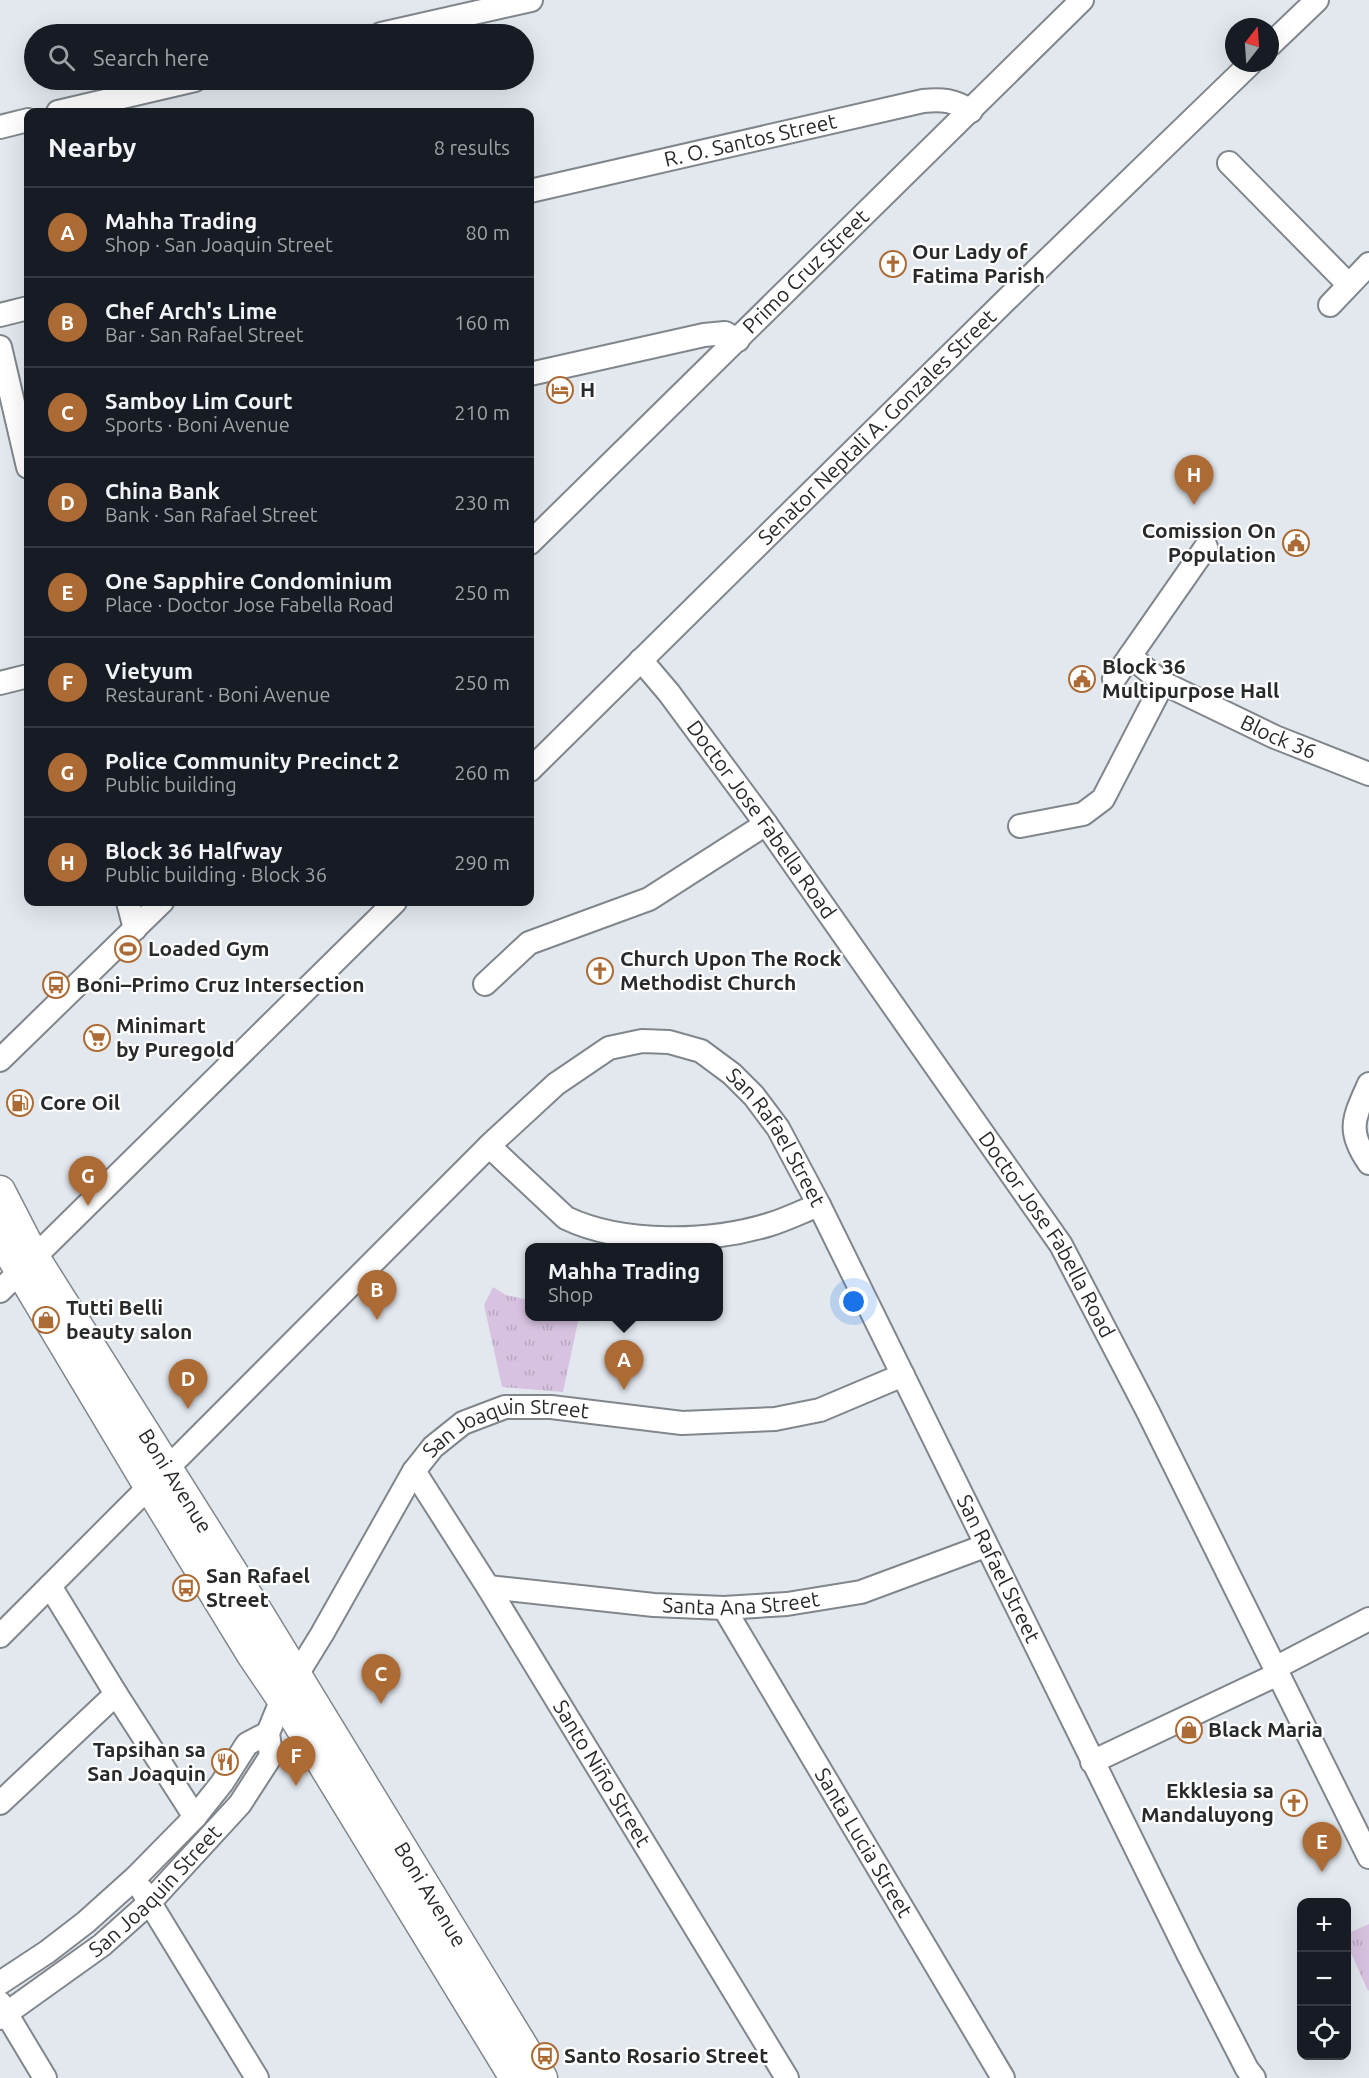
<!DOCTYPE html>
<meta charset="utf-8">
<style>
:root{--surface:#171b24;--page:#242831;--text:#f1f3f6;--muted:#9ea1a6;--line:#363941;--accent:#ac6b35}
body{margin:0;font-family:Ubuntu,sans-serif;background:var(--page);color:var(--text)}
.controls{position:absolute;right:18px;bottom:18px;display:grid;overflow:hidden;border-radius:12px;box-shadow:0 6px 24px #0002}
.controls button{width:54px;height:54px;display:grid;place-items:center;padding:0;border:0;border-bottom:2px solid var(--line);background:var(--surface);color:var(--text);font:30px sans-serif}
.compass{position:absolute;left:1225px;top:18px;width:54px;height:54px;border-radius:50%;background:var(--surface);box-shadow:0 6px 24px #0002;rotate:17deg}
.you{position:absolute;left:854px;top:1302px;width:21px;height:21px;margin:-15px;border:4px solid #fff;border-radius:50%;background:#1a73e8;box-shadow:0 0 0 9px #1a73e833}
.badge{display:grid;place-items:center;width:39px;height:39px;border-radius:50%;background:var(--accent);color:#fff;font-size:20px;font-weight:700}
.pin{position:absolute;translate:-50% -50px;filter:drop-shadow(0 2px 3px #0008)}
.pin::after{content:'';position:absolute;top:32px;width:21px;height:18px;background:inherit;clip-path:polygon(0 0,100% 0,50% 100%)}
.popup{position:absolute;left:525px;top:1243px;width:198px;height:78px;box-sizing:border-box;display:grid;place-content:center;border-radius:12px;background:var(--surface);filter:drop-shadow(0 2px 4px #0005);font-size:20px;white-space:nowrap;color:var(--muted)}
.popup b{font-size:22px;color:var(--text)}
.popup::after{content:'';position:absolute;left:50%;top:100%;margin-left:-12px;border:12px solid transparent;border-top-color:var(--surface)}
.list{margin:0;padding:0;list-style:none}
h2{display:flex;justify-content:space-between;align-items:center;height:78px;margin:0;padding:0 24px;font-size:26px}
h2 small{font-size:20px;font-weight:400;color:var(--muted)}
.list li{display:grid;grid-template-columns:39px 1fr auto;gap:18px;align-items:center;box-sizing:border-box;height:90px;padding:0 24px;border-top:2px solid var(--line)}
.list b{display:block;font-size:22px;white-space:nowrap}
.list p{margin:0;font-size:20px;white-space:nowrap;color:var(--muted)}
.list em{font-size:20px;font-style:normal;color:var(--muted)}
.icon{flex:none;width:33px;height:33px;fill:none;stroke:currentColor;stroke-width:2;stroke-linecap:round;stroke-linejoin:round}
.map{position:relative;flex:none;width:1369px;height:2078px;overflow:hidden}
.search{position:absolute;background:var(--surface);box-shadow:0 6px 24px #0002;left:24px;top:24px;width:510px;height:66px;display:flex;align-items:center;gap:15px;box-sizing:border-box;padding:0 21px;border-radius:33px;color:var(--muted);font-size:22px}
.panel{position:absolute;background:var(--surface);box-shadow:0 6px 24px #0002;left:24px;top:108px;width:510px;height:798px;border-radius:12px}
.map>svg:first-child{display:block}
</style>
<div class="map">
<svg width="1369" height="2078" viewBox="0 0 1369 2078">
<defs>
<pattern id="grass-tufts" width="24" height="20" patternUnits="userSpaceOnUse" patternTransform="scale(1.5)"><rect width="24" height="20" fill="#d8c2e1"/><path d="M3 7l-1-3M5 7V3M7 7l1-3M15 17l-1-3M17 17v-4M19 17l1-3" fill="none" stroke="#b9a7c1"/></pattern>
</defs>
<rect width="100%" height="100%" fill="#e2e8ee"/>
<g fill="url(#grass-tufts)">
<path d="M493,1287L506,1295L529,1300L530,1316L579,1317L563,1392L502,1387L484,1305Z"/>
<path d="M1369,1924V1990L1368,1991L1347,1944L1346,1934Z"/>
</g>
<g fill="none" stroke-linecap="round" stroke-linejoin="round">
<defs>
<g id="minor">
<path d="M381,34L531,0"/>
<path d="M1270,45L1317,0"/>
<path d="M58,112L195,80"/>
<path d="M0,127L28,120"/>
<path d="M1229,163L1348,284"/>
<path id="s1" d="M530,191L923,101C942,99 954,100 971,111"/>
<path d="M1330,305L1369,264"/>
<path d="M0,315L28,308"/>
<path d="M0,347L28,467"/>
<path d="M530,374L704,335L725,333L738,340"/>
<path id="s2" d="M530,543L1082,0"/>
<path id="s3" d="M1130,656L1163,683L1275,737L1369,774"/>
<path id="s4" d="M641,660L669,693L766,824L1061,1245L1147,1410L1369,1857"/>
<path d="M1114,679L1206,547"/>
<path d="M0,683L28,676"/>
<path id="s5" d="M530,770L1006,300L1251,63"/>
<path d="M1020,826L1083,814L1103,799L1163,683"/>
<path d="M128,902L135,929"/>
<path d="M485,984L529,943L649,899L766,824"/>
<path d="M0,1060L162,902"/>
<path d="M1369,1084C1354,1118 1346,1130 1369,1163"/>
<path d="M489,1146L566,1218C623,1245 711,1243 771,1224C787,1219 803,1211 819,1205"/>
<path d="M0,1291L395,902"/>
<path id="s6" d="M414,1471L488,1587L787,2078"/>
<path d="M50,1586L116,1694L195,1817"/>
<path id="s7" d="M488,1587L654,1605L724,1608L787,1604L861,1592L985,1546"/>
<path id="s8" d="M724,1608L1003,2078"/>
<path id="s9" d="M0,1636L493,1142L556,1084L609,1048L642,1041L669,1042L701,1051L732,1074L754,1096L778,1128L819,1205L1189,1956L1247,2069L1254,2078"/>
<path d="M1275,1668L1369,1619"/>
<path d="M1092,1762L1278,1674"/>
<path d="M0,1803L116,1694"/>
<path d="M142,1890L257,2078"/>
<path d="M0,1983L47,1952L86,1922L135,1878L195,1817L222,1783L247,1744L268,1733"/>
<path d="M0,2003L45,2078"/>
<path id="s10" d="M0,2018L102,1945L149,1903L240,1804L271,1756L268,1733L282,1699L322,1634L414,1471L433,1447L463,1423L505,1407H551L682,1423L775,1419L820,1410L903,1375"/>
</g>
<g id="major">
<path id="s11" d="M0,1191L34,1257L260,1616L542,2078"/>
<path d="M0,1237L149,1486L251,1653L295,1718L515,2078"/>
</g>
</defs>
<use href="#minor" stroke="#81868c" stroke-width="26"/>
<use href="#major" stroke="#81868c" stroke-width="33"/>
<use href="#minor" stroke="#fff" stroke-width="22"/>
<use href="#major" stroke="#fff" stroke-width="30"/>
</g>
<defs>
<symbol id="church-ring" viewBox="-11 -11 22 22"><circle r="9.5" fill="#fff" stroke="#ac6b35" stroke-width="1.5"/><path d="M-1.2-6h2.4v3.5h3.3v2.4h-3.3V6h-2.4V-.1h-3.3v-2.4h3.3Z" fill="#ac6b35"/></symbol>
<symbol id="hotel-ring" viewBox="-11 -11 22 22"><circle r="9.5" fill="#fff" stroke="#ac6b35" stroke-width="1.5"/><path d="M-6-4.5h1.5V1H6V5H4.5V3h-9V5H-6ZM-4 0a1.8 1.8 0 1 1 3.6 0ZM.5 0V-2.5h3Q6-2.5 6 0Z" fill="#ac6b35"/></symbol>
<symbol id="civic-ring" viewBox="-11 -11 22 22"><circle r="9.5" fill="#fff" stroke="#ac6b35" stroke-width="1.5"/><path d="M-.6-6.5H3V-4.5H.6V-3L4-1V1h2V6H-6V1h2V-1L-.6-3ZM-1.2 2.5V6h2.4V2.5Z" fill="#ac6b35"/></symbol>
<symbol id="stadium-ring" viewBox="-11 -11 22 22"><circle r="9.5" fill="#fff" stroke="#ac6b35" stroke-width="1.5"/><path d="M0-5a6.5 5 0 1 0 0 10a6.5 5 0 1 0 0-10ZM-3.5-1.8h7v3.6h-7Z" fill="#ac6b35"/></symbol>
<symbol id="bus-ring" viewBox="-11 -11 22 22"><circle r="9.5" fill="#fff" stroke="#ac6b35" stroke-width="1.5"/><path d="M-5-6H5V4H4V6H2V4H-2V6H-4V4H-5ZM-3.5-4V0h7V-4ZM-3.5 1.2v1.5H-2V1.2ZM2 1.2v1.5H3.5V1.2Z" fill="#ac6b35"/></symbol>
<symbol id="supermarket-ring" viewBox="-11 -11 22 22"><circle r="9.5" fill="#fff" stroke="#ac6b35" stroke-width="1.5"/><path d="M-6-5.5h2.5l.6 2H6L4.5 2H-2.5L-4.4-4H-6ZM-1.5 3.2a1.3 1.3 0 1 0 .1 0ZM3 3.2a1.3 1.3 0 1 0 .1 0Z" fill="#ac6b35"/></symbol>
<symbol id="fuel-ring" viewBox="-11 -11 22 22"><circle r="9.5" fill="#fff" stroke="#ac6b35" stroke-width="1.5"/><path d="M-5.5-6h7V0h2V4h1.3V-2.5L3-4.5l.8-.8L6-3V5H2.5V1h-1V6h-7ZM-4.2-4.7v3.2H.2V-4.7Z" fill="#ac6b35"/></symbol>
<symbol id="shop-ring" viewBox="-11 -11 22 22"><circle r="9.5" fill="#fff" stroke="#ac6b35" stroke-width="1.5"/><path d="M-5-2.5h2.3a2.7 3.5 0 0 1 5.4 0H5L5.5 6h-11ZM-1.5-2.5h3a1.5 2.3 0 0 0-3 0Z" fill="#ac6b35"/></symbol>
<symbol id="restaurant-ring" viewBox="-11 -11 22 22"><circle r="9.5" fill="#fff" stroke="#ac6b35" stroke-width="1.5"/><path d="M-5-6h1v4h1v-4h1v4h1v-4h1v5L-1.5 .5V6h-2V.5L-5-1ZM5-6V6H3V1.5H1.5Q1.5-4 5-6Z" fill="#ac6b35"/></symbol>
</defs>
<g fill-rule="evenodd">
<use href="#church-ring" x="878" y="249" width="30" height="30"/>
<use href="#hotel-ring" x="545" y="375" width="30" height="30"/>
<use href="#civic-ring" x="1281" y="528" width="30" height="30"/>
<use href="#civic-ring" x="1067" y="664" width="30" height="30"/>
<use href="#stadium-ring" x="113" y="934" width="30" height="30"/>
<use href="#church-ring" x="585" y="956" width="30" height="30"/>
<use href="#bus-ring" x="41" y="970" width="30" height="30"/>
<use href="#supermarket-ring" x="82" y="1023" width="30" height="30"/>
<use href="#fuel-ring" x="5" y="1088" width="30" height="30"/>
<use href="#shop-ring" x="31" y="1305" width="30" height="30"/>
<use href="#bus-ring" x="171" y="1573" width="30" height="30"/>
<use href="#shop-ring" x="1174" y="1715" width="30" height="30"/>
<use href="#restaurant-ring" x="210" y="1747" width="30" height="30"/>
<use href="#church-ring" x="1279" y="1788" width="30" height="30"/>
<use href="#bus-ring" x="530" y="2041" width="30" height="30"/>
</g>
<g text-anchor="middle" stroke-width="4.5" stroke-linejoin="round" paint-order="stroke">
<g font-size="21" fill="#27292b" stroke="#fff">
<text dy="7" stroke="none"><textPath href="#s1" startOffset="226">R. O. Santos Street</textPath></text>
<text dy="7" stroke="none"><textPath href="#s2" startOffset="387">Primo Cruz Street</textPath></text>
<text dy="7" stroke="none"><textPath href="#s5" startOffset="488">Senator Neptali A. Gonzales Street</textPath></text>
<text dy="7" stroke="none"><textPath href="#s3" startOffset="170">Block 36</textPath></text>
<text dy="7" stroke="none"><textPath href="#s4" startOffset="200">Doctor Jose Fabella Road</textPath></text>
<text dy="7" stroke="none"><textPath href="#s9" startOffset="1058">San Rafael Street</textPath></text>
<text dy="7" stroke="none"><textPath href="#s4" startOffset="704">Doctor Jose Fabella Road</textPath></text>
<text dy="7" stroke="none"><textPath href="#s10" startOffset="813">San Joaquin Street</textPath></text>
<text dy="7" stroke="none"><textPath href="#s11" startOffset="339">Boni Avenue</textPath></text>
<text dy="7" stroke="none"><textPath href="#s9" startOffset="1544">San Rafael Street</textPath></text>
<text dy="7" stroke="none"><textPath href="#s7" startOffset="254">Santa Ana Street</textPath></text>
<text dy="7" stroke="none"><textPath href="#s6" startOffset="356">Santo Niño Street</textPath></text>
<text dy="7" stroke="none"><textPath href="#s8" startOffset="273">Santa Lucia Street</textPath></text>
<text dy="7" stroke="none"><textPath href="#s10" startOffset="201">San Joaquin Street</textPath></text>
<text dy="7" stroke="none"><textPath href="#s11" startOffset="825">Boni Avenue</textPath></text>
</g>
<g font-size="21" font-weight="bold" fill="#27292b" stroke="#fff" text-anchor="start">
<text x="912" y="259">Our Lady of<tspan x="912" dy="24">Fatima Parish</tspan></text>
<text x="580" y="397">H</text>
<text x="1276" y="538" text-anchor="end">Comission On<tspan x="1276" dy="24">Population</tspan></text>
<text x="1102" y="674">Block 36<tspan x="1102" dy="24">Multipurpose Hall</tspan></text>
<text x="148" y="956">Loaded Gym</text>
<text x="620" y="966">Church Upon The Rock<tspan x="620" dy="24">Methodist Church</tspan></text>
<text x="76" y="992">Boni–Primo Cruz Intersection</text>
<text x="116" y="1033">Minimart<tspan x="116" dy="24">by Puregold</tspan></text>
<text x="40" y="1110">Core Oil</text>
<text x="66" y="1315">Tutti Belli<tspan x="66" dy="24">beauty salon</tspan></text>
<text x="206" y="1583">San Rafael<tspan x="206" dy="24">Street</tspan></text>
<text x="1208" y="1737">Black Maria</text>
<text x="206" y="1757" text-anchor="end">Tapsihan sa<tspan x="206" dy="24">San Joaquin</tspan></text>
<text x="1274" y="1798" text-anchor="end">Ekklesia sa<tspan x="1274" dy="24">Mandaluyong</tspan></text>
<text x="564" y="2063">Santo Rosario Street</text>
</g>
</g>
</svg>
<div class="controls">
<button>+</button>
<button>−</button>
<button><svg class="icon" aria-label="locate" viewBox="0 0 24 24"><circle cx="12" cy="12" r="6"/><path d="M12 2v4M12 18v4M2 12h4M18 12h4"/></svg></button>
</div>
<svg class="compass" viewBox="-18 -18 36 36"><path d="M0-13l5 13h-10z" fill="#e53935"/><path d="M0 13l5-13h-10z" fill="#9ea1a6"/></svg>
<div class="you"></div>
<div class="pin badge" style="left:624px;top:1390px">A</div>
<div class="popup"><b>Mahha Trading</b>Shop</div>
<div class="pin badge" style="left:377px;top:1320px">B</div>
<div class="pin badge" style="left:381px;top:1704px">C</div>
<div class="pin badge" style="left:188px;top:1409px">D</div>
<div class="pin badge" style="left:1322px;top:1872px">E</div>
<div class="pin badge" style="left:296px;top:1786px">F</div>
<div class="pin badge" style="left:88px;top:1206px">G</div>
<div class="pin badge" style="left:1194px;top:505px">H</div>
<div class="search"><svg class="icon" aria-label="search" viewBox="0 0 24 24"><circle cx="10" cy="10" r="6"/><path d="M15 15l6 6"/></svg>Search here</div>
<section class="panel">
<h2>Nearby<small>8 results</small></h2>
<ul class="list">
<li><span class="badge">A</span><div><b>Mahha Trading</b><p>Shop · San Joaquin Street</p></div><em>80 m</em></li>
<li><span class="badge">B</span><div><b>Chef Arch's Lime</b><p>Bar · San Rafael Street</p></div><em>160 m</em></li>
<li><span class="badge">C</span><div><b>Samboy Lim Court</b><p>Sports · Boni Avenue</p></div><em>210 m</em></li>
<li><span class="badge">D</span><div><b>China Bank</b><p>Bank · San Rafael Street</p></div><em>230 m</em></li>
<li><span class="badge">E</span><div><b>One Sapphire Condominium</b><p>Place · Doctor Jose Fabella Road</p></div><em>250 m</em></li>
<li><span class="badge">F</span><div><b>Vietyum</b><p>Restaurant · Boni Avenue</p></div><em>250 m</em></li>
<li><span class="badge">G</span><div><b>Police Community Precinct 2</b><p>Public building</p></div><em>260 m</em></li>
<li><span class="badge">H</span><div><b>Block 36 Halfway</b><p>Public building · Block 36</p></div><em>290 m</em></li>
</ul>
</section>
</div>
